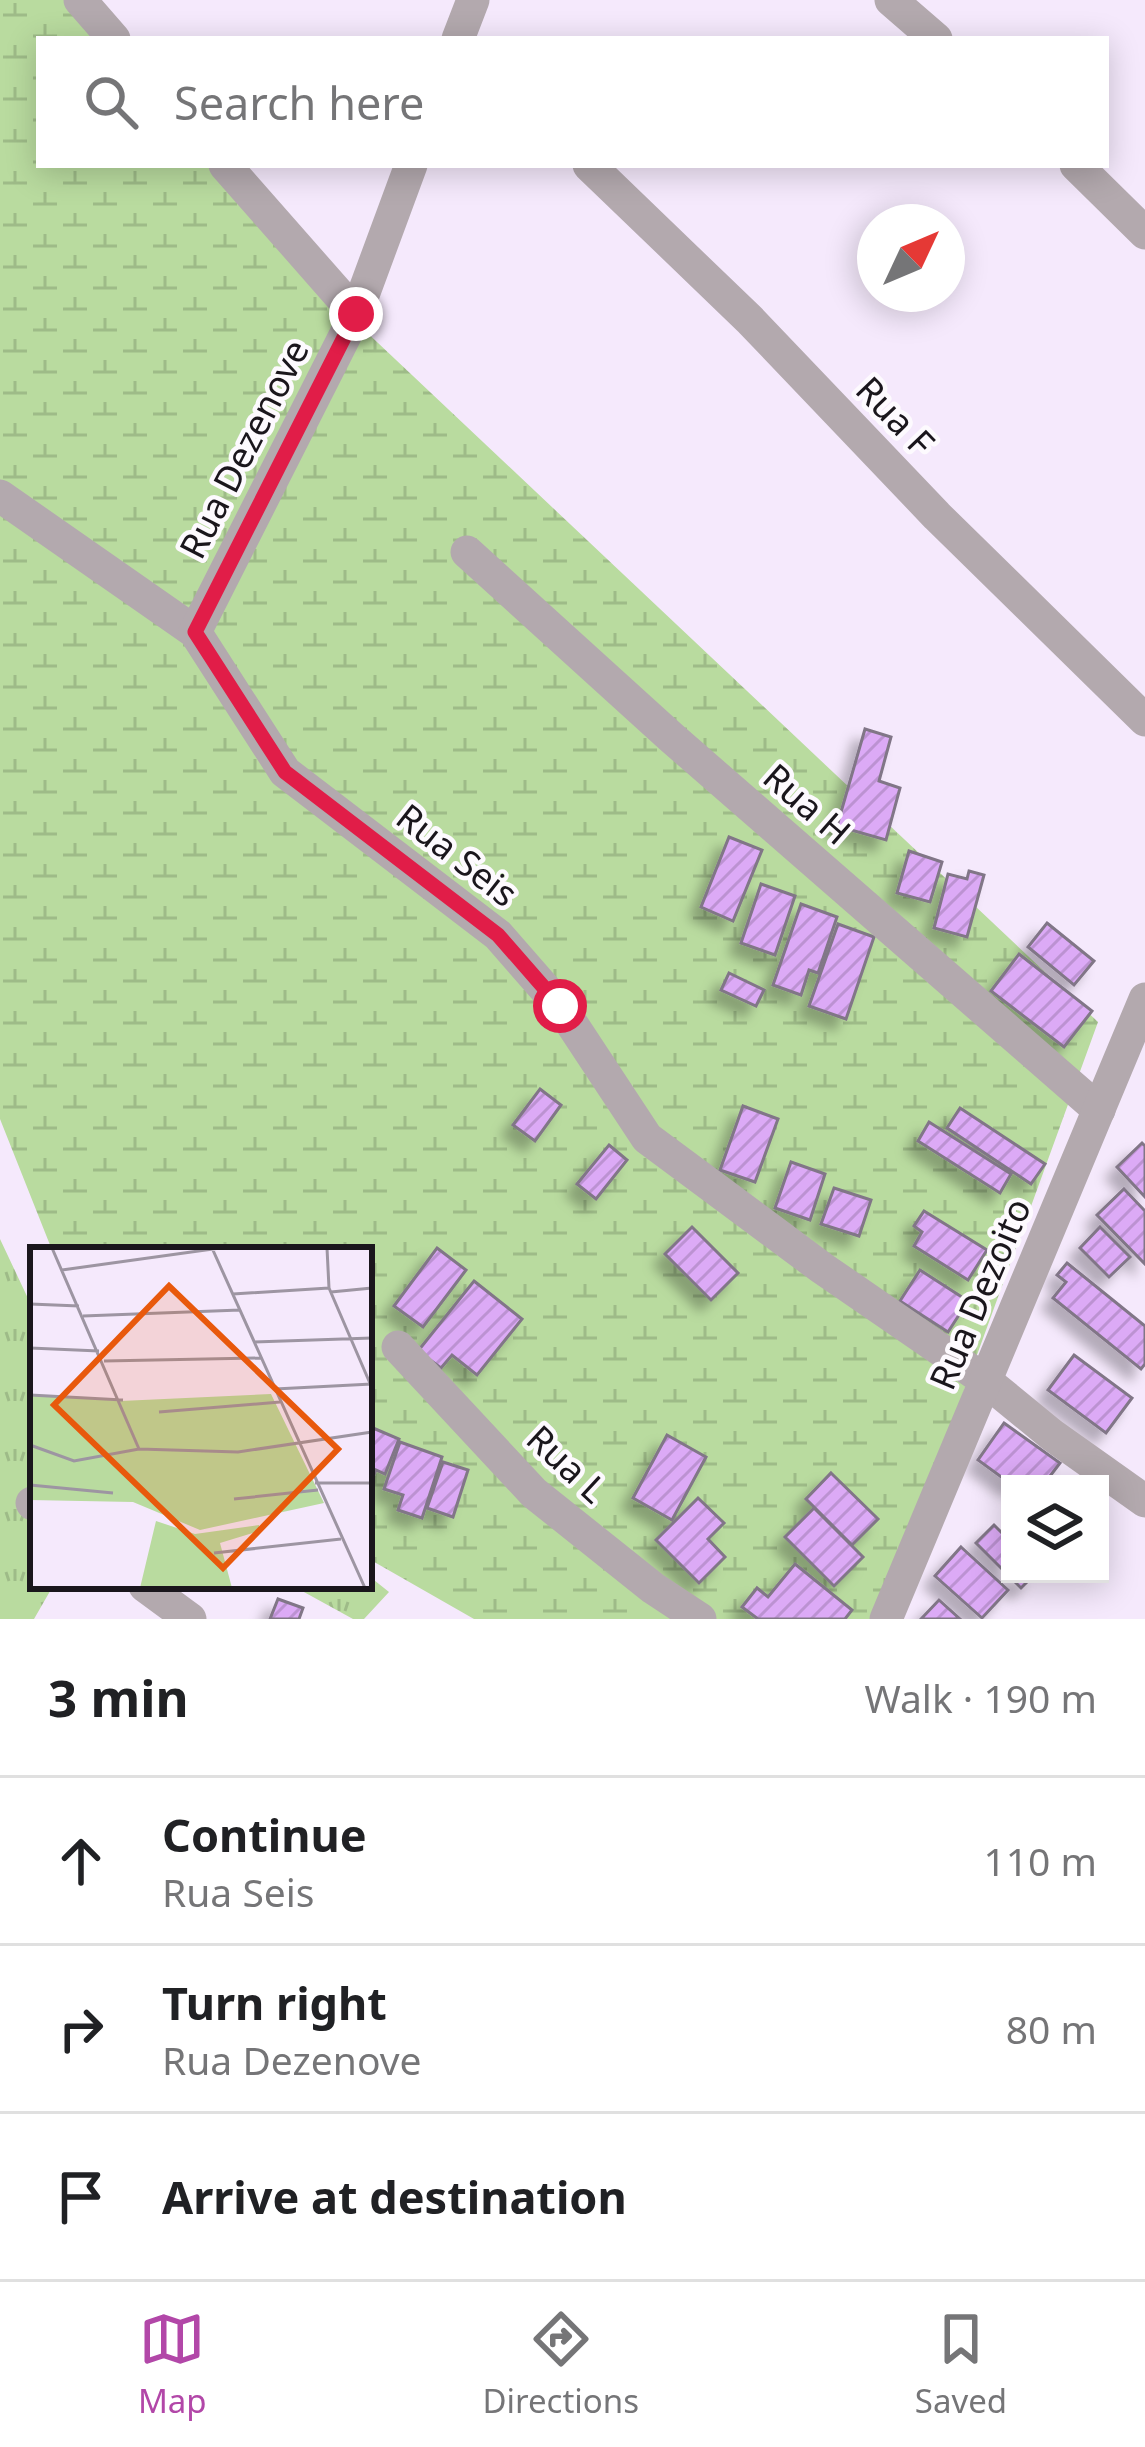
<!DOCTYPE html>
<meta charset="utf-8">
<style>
:root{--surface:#fff;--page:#f2f2f2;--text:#202124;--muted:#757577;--line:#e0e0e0;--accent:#b247a8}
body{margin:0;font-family:"Noto Sans",sans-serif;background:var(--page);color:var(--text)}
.controls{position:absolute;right:36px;bottom:36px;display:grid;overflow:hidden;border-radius:0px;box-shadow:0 6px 30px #0003}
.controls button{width:108px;height:108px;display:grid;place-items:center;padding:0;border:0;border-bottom:3px solid var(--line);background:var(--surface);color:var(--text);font:60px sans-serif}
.compass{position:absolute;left:857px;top:204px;width:108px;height:108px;border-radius:50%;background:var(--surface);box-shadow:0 6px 30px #0003;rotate:46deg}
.stop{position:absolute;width:36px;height:36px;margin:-27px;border:9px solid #e11d48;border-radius:50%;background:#fff}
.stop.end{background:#e11d48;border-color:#fff;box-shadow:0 3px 12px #0008}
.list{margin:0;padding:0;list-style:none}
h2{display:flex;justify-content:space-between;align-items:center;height:156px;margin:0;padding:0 48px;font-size:51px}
h2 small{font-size:39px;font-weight:400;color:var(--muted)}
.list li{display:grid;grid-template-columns:78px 1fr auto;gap:36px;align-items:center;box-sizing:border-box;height:168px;padding:0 48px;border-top:3px solid var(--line)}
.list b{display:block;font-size:45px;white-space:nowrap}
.list p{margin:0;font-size:39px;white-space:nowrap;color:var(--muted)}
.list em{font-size:39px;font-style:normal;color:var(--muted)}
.icon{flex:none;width:66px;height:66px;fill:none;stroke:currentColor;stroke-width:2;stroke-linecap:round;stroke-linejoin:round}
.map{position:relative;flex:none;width:1145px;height:1619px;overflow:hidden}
.search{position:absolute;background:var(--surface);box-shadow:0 6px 30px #0003;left:36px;right:36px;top:36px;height:132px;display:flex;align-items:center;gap:30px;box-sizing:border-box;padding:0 42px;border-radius:0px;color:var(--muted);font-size:45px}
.sheet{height:660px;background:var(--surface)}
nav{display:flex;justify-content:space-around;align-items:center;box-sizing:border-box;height:168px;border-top:3px solid var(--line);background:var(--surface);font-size:33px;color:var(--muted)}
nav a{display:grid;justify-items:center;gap:6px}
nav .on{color:var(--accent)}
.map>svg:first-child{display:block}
</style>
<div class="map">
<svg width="1145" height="1619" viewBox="0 0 1145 1619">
<defs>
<pattern id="grass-tufts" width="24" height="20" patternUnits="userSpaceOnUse" patternTransform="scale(3)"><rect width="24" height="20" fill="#b9db9f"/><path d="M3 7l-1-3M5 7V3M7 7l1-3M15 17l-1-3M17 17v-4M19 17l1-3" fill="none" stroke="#9ebb88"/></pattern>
<pattern id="wetland-marsh" width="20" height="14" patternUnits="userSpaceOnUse" patternTransform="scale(3)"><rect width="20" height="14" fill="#b9db9f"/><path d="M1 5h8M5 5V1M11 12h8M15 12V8" fill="none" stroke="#9ebb88"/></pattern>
<pattern id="building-hatch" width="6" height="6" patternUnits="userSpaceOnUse" patternTransform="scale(3)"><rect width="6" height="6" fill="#dcaaf6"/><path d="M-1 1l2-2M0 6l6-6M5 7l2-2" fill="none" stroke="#bc92d2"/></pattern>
<filter id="shadow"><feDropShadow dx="-11" dy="11" stdDeviation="6" flood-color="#0004"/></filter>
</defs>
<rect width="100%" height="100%" fill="#f5e9fc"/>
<g fill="url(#grass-tufts)">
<path d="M0,1239L33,1309V1586H53L34,1619H0Z"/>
<path d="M369,1576L389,1592L364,1619H353L293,1586H369Z"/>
</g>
<path fill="url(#wetland-marsh)" d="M0,0H83L116,39H39V165H221L342,309L1098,1022L881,1619H474L369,1559V1250H52L0,1119Z"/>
<g fill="url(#building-hatch)" stroke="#817687" stroke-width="3" filter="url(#shadow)">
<path d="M865,729L891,737L879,781L900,788L886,840L837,826Z"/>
<path d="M729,837L762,850L733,921L701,907Z"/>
<path d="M909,851L942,862L930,902L897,893Z"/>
<path d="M969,871L984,875L967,937L934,928L948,874L967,879Z"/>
<path d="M761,884L795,896L775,955L741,943Z"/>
<path d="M801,904L837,917L818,973L809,970L801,995L773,985Z"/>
<path d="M1047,923L1094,961L1074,985L1028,947Z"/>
<path d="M838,924L874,937L846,1019L809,1006Z"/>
<path d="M1019,954L1092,1011L1064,1047L991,991Z"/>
<path d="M729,973L764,990L756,1006L721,990Z"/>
<path d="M540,1089L561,1105L535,1141L513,1125Z"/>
<path d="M743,1106L778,1119L755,1182L720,1170Z"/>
<path d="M960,1108L1045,1164L1031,1184L947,1128Z"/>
<path d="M929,1122L1011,1174L1000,1193L918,1141Z"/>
<path d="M1142,1143L1145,1146V1197L1117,1167Z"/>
<path d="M609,1145L627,1160L596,1199L577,1184Z"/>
<path d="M791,1162L825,1174L810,1220L775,1208Z"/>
<path d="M834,1188L871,1200L859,1236L821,1224Z"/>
<path d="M1124,1189L1145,1211V1264L1097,1215Z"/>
<path d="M924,1211L987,1250L968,1280L914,1246L922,1232L914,1226Z"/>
<path d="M692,1227L738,1273L711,1300L665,1254Z"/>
<path d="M1100,1227L1130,1257L1109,1277L1080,1248Z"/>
<path d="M437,1248L466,1270L423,1327L394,1306Z"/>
<path d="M1067,1263L1145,1326V1364L1141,1369L1053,1298L1066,1282L1057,1275Z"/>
<path d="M920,1270L968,1301L948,1332L900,1301Z"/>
<path d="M474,1281L522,1319L477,1375L452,1355L441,1368L418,1351Z"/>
<path d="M1074,1355L1132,1398L1106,1433L1048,1390Z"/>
<path d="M1004,1423L1060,1463L1044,1484H1011L978,1460Z"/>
<path d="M373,1428L399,1439L385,1474L376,1470L372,1479L369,1478V1438Z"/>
<path d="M667,1435L706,1457L672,1520L633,1498Z"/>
<path d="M400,1442L442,1457L422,1518L398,1510L403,1495L384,1489Z"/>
<path d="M443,1462L468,1470L453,1517L427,1508Z"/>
<path d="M831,1473L878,1519L852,1545L806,1499Z"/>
<path d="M698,1498L724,1523L708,1539L725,1557L699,1583L656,1540Z"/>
<path d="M814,1508L863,1557L834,1586L785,1537Z"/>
<path d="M994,1525L1010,1541V1574H1035L1021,1588L976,1543Z"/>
<path d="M961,1547L1008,1590L982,1618L935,1576Z"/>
<path d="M795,1564L852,1610L845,1619H758L742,1607L757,1588L768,1597Z"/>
<path d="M278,1599L303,1608L299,1619H270Z"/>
<path d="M939,1600L960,1619H921Z"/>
</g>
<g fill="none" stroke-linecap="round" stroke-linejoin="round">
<g stroke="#b3a9ae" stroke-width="33">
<path d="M80,0L114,39"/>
<path d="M891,0L936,39"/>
<path d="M458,39L473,0"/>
<path d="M225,165L356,314"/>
<path d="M589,165L750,320L937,516L1145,720"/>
<path d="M1076,165L1145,233"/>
<path d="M0,496L195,632L285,772L498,935L560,1006L647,1138L822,1268L986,1381L1052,1435L1145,1501"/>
<path d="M467,552L672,738L1099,1110"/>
<path d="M195,632L356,314L411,165"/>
<path d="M398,1347L534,1493L653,1588L700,1619"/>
<path d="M32,1503L33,1504"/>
<path d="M145,1586L190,1619"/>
<path d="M886,1619L1145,999"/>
</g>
</g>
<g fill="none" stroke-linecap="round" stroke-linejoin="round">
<path stroke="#e11d48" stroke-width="15" d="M356,314L195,632L285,772L498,935L560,1006"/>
</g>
<g text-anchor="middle" stroke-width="9" stroke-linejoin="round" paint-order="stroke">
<g font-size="36" fill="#1a161c" stroke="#fdfafe">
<text transform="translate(895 416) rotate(46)" y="13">Rua F</text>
<text transform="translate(244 449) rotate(-63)" y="13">Rua Dezenove</text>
<text transform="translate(807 804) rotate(41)" y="13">Rua H</text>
<text transform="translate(457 855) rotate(38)" y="13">Rua Seis</text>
<text transform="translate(980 1294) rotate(-67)" y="13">Rua Dezoito</text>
<text transform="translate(567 1464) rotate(43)" y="13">Rua L</text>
</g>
</g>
<g transform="translate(30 1247)">
<rect width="342" height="342" fill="#f5e9fc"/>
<path d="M126,274L165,287L229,278V284L190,296L202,341H110Z" fill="#b9db9f"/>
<path d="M0,147L91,154L241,147L294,256L170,283L103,255L0,253Z" fill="#b9db9f"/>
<path fill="none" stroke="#9d95a2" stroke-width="3" d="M22,1L109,202M182,1L335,341M297,1L299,41L342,141M32,23L190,1M301,45L342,41M203,47L299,41M0,57L49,59M53,69L210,63M224,95L342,91M0,101L69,104M74,114L231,111M245,142L342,137M0,148L93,153M129,165L250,155M0,198L44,214L109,202L208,205L342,185M285,236H342M0,238L83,246M204,252L288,243M184,306L311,292"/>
<path fill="#e8590c" fill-opacity="0.15" stroke="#e8590c" stroke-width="6" d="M139,39L308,202L193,321L24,158Z"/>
<rect width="342" height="342" fill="none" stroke="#1a161c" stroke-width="6"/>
</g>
</svg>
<div class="controls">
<button><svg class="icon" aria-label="layers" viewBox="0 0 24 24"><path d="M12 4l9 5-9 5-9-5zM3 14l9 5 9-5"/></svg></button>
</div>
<svg class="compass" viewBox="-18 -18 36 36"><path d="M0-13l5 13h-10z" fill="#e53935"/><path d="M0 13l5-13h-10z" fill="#757577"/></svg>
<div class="stop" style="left:560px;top:1006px"></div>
<div class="stop end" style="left:356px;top:314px"></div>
<div class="search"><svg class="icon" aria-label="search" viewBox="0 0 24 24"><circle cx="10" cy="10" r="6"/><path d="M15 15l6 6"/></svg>Search here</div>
</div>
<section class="sheet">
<h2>3 min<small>Walk · 190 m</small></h2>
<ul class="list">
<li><svg class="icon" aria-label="ahead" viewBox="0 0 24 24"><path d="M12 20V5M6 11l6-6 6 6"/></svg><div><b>Continue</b><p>Rua Seis</p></div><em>110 m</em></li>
<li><svg class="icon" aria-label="right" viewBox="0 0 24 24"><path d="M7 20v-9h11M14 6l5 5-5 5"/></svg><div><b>Turn right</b><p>Rua Dezenove</p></div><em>80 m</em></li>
<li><svg class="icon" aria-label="arrive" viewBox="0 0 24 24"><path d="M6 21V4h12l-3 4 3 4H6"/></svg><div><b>Arrive at destination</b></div></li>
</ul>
</section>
<nav>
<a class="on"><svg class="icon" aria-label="map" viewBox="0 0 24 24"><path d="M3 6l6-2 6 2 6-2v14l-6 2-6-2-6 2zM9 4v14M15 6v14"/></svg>Map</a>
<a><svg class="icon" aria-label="directions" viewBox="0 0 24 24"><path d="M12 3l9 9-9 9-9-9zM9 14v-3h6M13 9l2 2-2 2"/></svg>Directions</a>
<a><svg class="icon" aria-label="saved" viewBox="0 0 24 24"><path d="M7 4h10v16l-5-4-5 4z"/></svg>Saved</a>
</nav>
